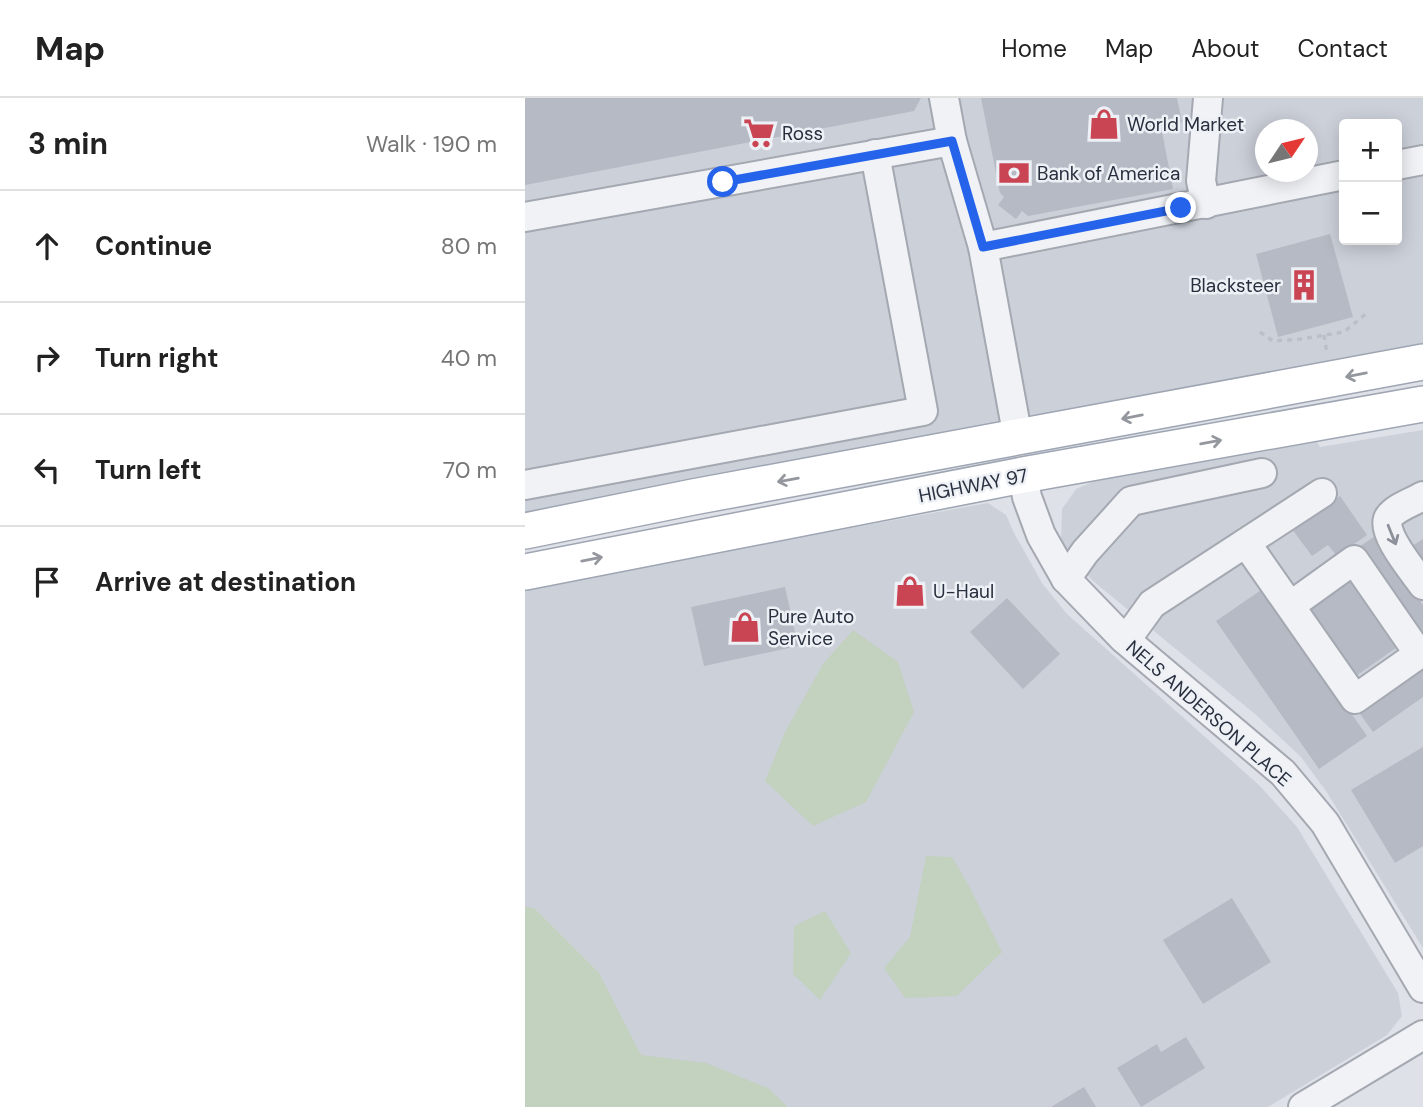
<!DOCTYPE html>
<meta charset="utf-8">
<style>
:root{--surface:#fff;--page:#f2f2f2;--text:#222;--muted:#767676;--line:#e0e0e0}
body{margin:0;font-family:"DM Sans",sans-serif;background:var(--page);color:var(--text)}
.controls{position:absolute;right:21px;top:21px;display:grid;overflow:hidden;border-radius:7px;box-shadow:0 4px 18px #0003}
.controls button{width:63px;height:63px;display:grid;place-items:center;padding:0;border:0;border-bottom:2px solid var(--line);background:var(--surface);color:var(--text);font:35px sans-serif}
.compass{position:absolute;left:730px;top:21px;width:63px;height:63px;border-radius:50%;background:var(--surface);box-shadow:0 4px 18px #0003;rotate:55deg}
.stop{position:absolute;width:21px;height:21px;margin:-16px;border:5px solid #2563eb;border-radius:50%;background:#fff}
.stop.end{background:#2563eb;border-color:#fff;box-shadow:0 2px 7px #0008}
.list{margin:0;padding:0;list-style:none}
h2{display:flex;justify-content:space-between;align-items:center;height:91px;margin:0;padding:0 28px;font-size:30px}
h2 small{font-size:23px;font-weight:400;color:var(--muted)}
.list li{display:grid;grid-template-columns:46px 1fr auto;gap:21px;align-items:center;box-sizing:border-box;height:112px;padding:0 28px;border-top:2px solid var(--line)}
.list b{display:block;font-size:26px;white-space:nowrap}
.list em{font-size:23px;font-style:normal;color:var(--muted)}
.icon{flex:none;width:38px;height:38px;fill:none;stroke:currentColor;stroke-width:2;stroke-linecap:round;stroke-linejoin:round}
.map{position:relative;flex:none;width:898px;height:1009px;overflow:hidden}
header{display:flex;align-items:center;gap:42px;box-sizing:border-box;height:98px;padding:0 35px;background:var(--surface);border-bottom:2px solid var(--line)}
header strong{font-size:33px}
nav{display:flex;gap:38px;margin-inline-start:auto;font-size:24px}
main{display:flex}
aside{flex:1;background:var(--surface)}
.map>svg:first-child{display:block}
</style>
<header>
<strong>Map</strong>
<nav><a>Home</a><a>Map</a><a>About</a><a>Contact</a></nav>
</header>
<main>
<aside>
<h2>3 min<small>Walk · 190 m</small></h2>
<ul class="list">
<li><svg class="icon" aria-label="ahead" viewBox="0 0 24 24"><path d="M12 20V5M6 11l6-6 6 6"/></svg><div><b>Continue</b></div><em>80 m</em></li>
<li><svg class="icon" aria-label="right" viewBox="0 0 24 24"><path d="M7 20v-9h11M14 6l5 5-5 5"/></svg><div><b>Turn right</b></div><em>40 m</em></li>
<li><svg class="icon" aria-label="left" viewBox="0 0 24 24"><path d="M17 20v-9H6M10 6l-5 5 5 5"/></svg><div><b>Turn left</b></div><em>70 m</em></li>
<li><svg class="icon" aria-label="arrive" viewBox="0 0 24 24"><path d="M6 21V4h12l-3 4 3 4H6"/></svg><div><b>Arrive at destination</b></div></li>
</ul>
</aside>
<div class="map">
<svg width="898" height="1009" viewBox="0 0 898 1009">
<rect width="100%" height="100%" fill="#dee1e7"/>
<g fill="#ccd0d9" fill-rule="evenodd">
<path d="M0,0H898V245L537,313L276,366L0,416ZM819,26H872V142H819ZM740,32H782V74H740Z"/>
<path d="M898,332V850L801,693L776,659L730,616L568,483L549,463L536,442L537,411L551,391L570,383L792,344L795,349Z"/>
<path d="M463,405L481,417L489,435L517,485L542,516L735,688L772,729L873,895L877,918L862,937L743,1009H0V492L182,456Z"/>
</g>
<g fill="#c3d1bf">
<path d="M328,532L373,564L389,614L341,704L288,728L240,683L260,634L298,566Z"/>
<path d="M401,758L427,759L444,788L477,854L432,898L380,900L359,870L385,839Z"/>
<path d="M0,809L9,810L74,875L116,957L181,965L243,990L263,1009H0Z"/>
<path d="M300,813L326,855L295,902L268,876L269,828Z"/>
</g>
<g fill="#b6bac4">
<path d="M0,0H396L389,13L0,87Z"/>
<path d="M456,0H652L657,24L636,28L648,91L503,118L497,113L491,121L473,107L479,99L475,95Z"/>
<path d="M805,136L828,219L753,239L731,156Z"/>
<path d="M815,398L842,437L812,458L803,447L787,458L767,431Z"/>
<path d="M850,438L898,507V549L830,452Z"/>
<path d="M898,441V477L881,452Z"/>
<path d="M823,481L871,550L828,580L780,511Z"/>
<path d="M260,489L273,548L179,568L166,509Z"/>
<path d="M739,490L842,638L794,671L691,523Z"/>
<path d="M482,500L535,556L498,591L445,534Z"/>
<path d="M898,567V599L848,634L833,613Z"/>
<path d="M898,649V748L870,765L826,692Z"/>
<path d="M707,800L746,864L678,906L638,842Z"/>
<path d="M661,939L680,970L616,1009L592,970L632,946L636,954Z"/>
<path d="M559,989L571,1009H526Z"/>
</g>
<g fill="none" stroke-linecap="round" stroke-linejoin="round">
<defs>
<g id="minor">
<path d="M419,0L427,43L458,149L493,340"/>
<path d="M872,67L898,62"/>
<path d="M681,106L676,83L683,0"/>
<path d="M0,119L427,43"/>
<path d="M458,149L819,77"/>
<path d="M498,377L502,399L516,437L541,481L598,540L758,675L800,725L898,890"/>
<path d="M0,387L398,313L350,56"/>
<path d="M898,398C888,404 871,409 864,419C854,433 889,474 898,487"/>
<path d="M721,445L830,601L894,556L829,462L765,508"/>
<path d="M541,481L560,454L606,403L737,375"/>
<path d="M601,542L627,506L797,395"/>
<path d="M778,1009L898,937"/>
</g>
<g id="major">
<path d="M0,433L168,399L898,264"/>
<path d="M0,474L498,377L898,306"/>
</g>
</defs>
<use href="#minor" stroke="#a4a8b1" stroke-width="32"/>
<use href="#major" stroke="#9ea5b3" stroke-width="38"/>
<g stroke="#bdbfc6" stroke-width="3.5" stroke-dasharray="5 5" stroke-linecap="butt">
<path d="M735,234L748,243L776,241L819,234L842,215"/>
<path d="M799,237L802,256"/>
</g>
<use href="#minor" stroke="#f1f2f6" stroke-width="28"/>
<use href="#major" stroke="#fff" stroke-width="35"/>
</g>
<defs><path id="oneway-shaft" d="M-6 0H5M1.5-3L5.5 0L1.5 3" fill="none" stroke-width="1.6" stroke-linecap="round" stroke-linejoin="round" transform="scale(1.75)"/></defs>
<g stroke="#94979e">
<use href="#oneway-shaft" transform="translate(831 277) rotate(169)"/>
<use href="#oneway-shaft" transform="translate(607 319) rotate(169)"/>
<use href="#oneway-shaft" transform="translate(686 344) rotate(-10)"/>
<use href="#oneway-shaft" transform="translate(263 382) rotate(170)"/>
<use href="#oneway-shaft" transform="translate(67 461) rotate(-11)"/>
</g>
<use stroke="#8c909a" href="#oneway-shaft" transform="translate(867 437) rotate(68)"/>
<g fill="none" stroke-linecap="round" stroke-linejoin="round">
<path stroke="#2563eb" stroke-width="9" d="M198,84L427,43L458,149L656,110"/>
</g>
<defs>
<symbol id="shop-bare" viewBox="-9 -9 18 18"><path d="M-5-2.5h2.3a2.7 3.5 0 0 1 5.4 0H5L5.5 6h-11ZM-1.5-2.5h3a1.5 2.3 0 0 0-3 0Z" fill="#ca4553" stroke="#edf0f5" stroke-width="2.5" paint-order="stroke"/></symbol>
<symbol id="supermarket-bare" viewBox="-9 -9 18 18"><path d="M-6-5.5h2.5l.6 2H6L4.5 2H-2.5L-4.4-4H-6ZM-1.5 3.2a1.3 1.3 0 1 0 .1 0ZM3 3.2a1.3 1.3 0 1 0 .1 0Z" fill="#ca4553" stroke="#edf0f5" stroke-width="2.5" paint-order="stroke"/></symbol>
<symbol id="bank-bare" viewBox="-9 -9 18 18"><path d="M-6-4H6V4H-6ZM0-2.3a2.3 2.3 0 1 0 0 4.6a2.3 2.3 0 1 0 0-4.6Z" fill="#ca4553" stroke="#edf0f5" stroke-width="2.5" paint-order="stroke"/></symbol>
<symbol id="building-bare" viewBox="-9 -9 18 18"><path d="M-4-6H4V6H1V3H-1V6H-4ZM-2.5-4.3h1.7v1.8h-1.7ZM.8-4.3h1.7v1.8H.8ZM-2.5-1h1.7V.8h-1.7ZM.8-1h1.7V.8H.8Z" fill="#ca4553" stroke="#edf0f5" stroke-width="2.5" paint-order="stroke"/></symbol>
</defs>
<g fill-rule="evenodd">
<use href="#shop-bare" x="557" y="4" width="44" height="44"/>
<use href="#supermarket-bare" x="212" y="13" width="44" height="44"/>
<use href="#bank-bare" x="467" y="53" width="44" height="44"/>
<use href="#building-bare" x="757" y="165" width="44" height="44"/>
<use href="#shop-bare" x="363" y="471" width="44" height="44"/>
<use href="#shop-bare" x="198" y="507" width="44" height="44"/>
</g>
<g text-anchor="middle" stroke-width="5" stroke-linejoin="round" paint-order="stroke">
<g font-size="19" fill="#282f3e" stroke="#edf0f5" text-anchor="start">
<text x="602" y="33">World Market</text>
<text x="257" y="42">Ross</text>
<text x="512" y="82">Bank of America</text>
<text x="756" y="194" text-anchor="end">Blacksteer</text>
<text x="408" y="500">U-Haul</text>
<text x="243" y="525">Pure Auto<tspan x="243" dy="22">Service</tspan></text>
</g>
<g font-size="19" fill="#282f3e" stroke="#edf0f5">
<text transform="translate(448 387) rotate(-11)" y="7">HIGHWAY 97</text>
<text transform="translate(684 615) rotate(41)" y="7">NELS ANDERSON PLACE</text>
</g>
</g>
</svg>
<div class="controls">
<button>+</button>
<button>−</button>
</div>
<svg class="compass" viewBox="-18 -18 36 36"><path d="M0-13l5 13h-10z" fill="#e53935"/><path d="M0 13l5-13h-10z" fill="#767676"/></svg>
<div class="stop" style="left:198px;top:84px"></div>
<div class="stop end" style="left:656px;top:110px"></div>
</div>
</main>
